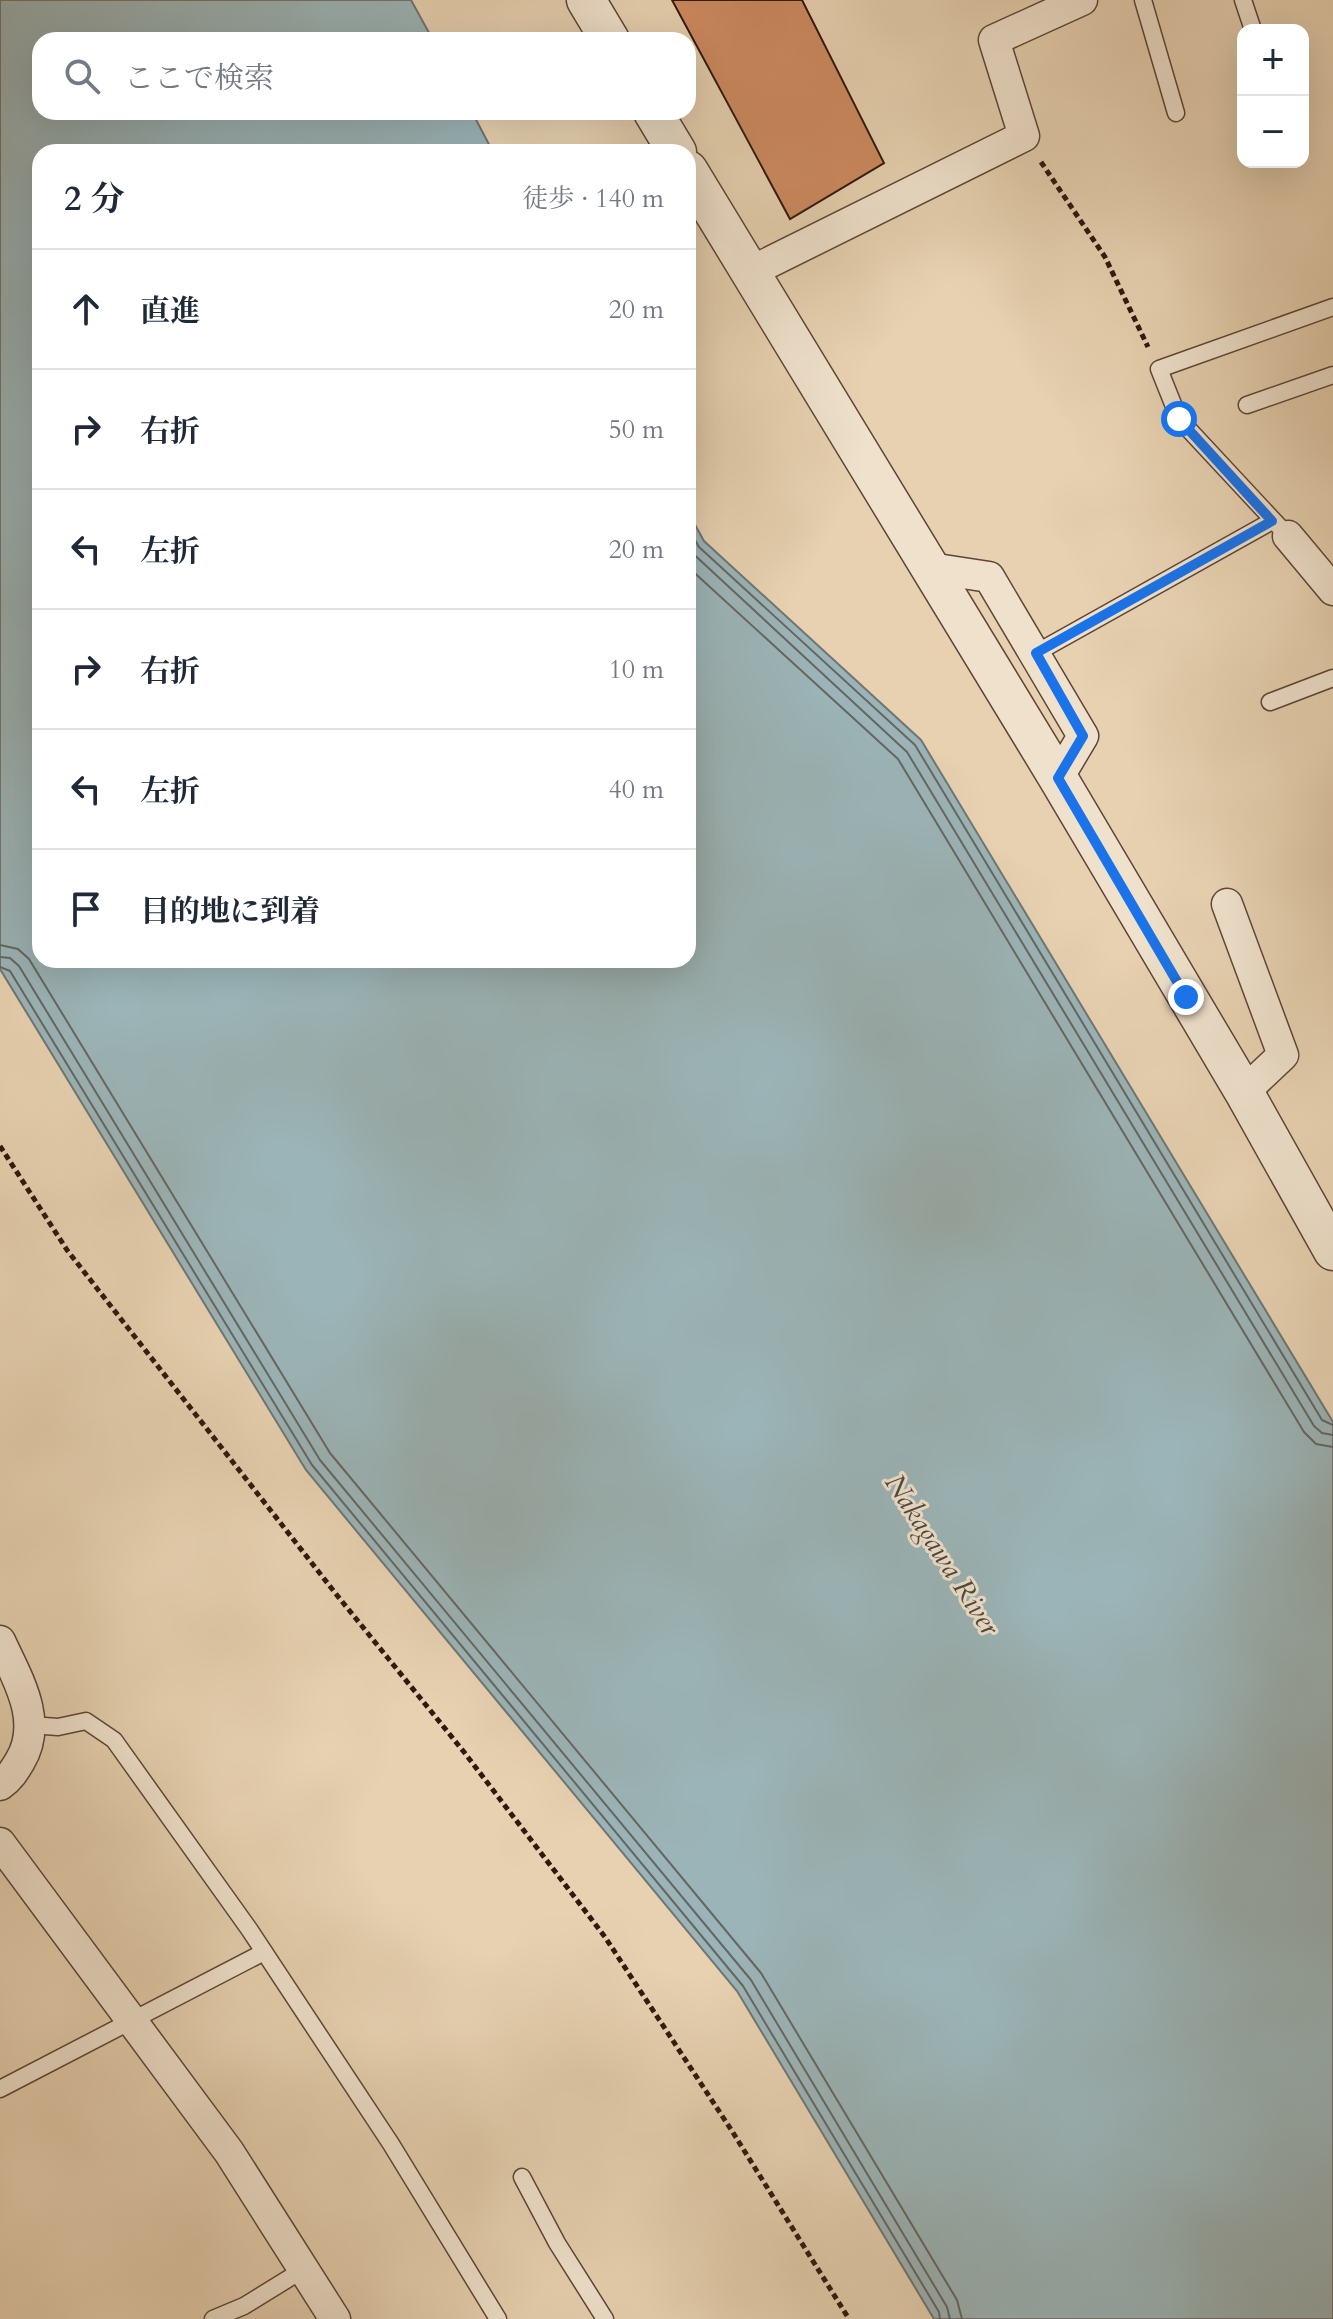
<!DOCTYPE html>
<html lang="ja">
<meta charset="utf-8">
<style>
:root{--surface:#fff;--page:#f6f6f7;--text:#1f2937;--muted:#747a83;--line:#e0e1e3}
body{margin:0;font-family:Cardo,"Noto Serif JP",serif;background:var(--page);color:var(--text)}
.controls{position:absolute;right:24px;top:24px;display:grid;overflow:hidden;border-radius:16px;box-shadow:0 8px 32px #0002}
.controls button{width:72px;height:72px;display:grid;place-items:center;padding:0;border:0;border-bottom:2px solid var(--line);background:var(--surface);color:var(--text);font:40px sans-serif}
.stop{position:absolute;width:24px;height:24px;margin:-18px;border:6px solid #1a73e8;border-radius:50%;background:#fff}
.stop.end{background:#1a73e8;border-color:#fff;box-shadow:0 2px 8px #0008}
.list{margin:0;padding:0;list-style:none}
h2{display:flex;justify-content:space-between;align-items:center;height:104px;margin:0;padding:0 32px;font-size:34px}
h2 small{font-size:26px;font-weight:400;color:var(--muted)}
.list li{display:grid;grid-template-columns:52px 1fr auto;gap:24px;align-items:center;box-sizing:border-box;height:120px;padding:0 32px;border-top:2px solid var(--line)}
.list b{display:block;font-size:30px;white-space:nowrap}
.list em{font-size:26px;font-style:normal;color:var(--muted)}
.icon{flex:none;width:44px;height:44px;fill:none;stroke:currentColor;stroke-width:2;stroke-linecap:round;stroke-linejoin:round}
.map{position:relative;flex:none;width:1333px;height:2319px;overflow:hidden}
.search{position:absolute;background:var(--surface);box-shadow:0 8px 32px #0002;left:32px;top:32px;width:664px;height:88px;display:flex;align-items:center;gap:20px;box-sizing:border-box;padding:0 28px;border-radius:24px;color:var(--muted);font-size:30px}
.panel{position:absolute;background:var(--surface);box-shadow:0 8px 32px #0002;left:32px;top:144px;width:664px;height:824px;border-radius:24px}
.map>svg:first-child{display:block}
</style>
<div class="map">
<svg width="1333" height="2319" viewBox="0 0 1333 2319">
<rect width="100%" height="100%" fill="#e7d1b1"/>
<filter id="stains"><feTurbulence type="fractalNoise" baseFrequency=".0025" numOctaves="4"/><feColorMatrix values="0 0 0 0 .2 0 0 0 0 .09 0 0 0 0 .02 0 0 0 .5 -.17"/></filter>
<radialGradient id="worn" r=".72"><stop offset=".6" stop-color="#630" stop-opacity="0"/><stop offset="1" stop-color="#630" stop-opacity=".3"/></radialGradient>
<path fill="#9bb4b7" stroke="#707673" stroke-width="2" d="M0,0H411L433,40H40V112H472L493,152H40V960H688V512L704,541L921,740L1333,1422V2319H934L737,1991L306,1470L0,969Z"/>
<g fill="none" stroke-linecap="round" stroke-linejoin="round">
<g stroke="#656662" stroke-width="2">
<path d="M688,528L699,547L915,745L1322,1420L1333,1425"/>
<path d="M688,549L907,752L1314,1426L1322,1433L1333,1435"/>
<path d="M688,567L898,759L1304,1432L1316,1444L1333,1447"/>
<path d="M0,945L18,949L29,959L330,1453L761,1973L957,2300L962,2319"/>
<path d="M0,957L10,958L19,966L320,1460L751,1980L947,2307L950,2319"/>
<path d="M0,967L10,971L312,1465L743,1986L939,2312L940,2319"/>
</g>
</g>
<path fill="#cd8a60" stroke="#2f180e" stroke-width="2" d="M672,0H802L884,163L790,219Z"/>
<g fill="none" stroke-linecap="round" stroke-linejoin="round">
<defs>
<g id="service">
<path d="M1143,0L1176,113"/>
<path d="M1243,0L1253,30"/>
<path d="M1247,405L1333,375"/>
<path d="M1288,536L1179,419L1159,369L1333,307"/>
<path d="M1036,653L1272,521"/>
<path d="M1270,702L1333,678"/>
<path d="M31,1725L58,1727L86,1721L114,1740L249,1929L391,2144L498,2319"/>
<path d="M0,2089L264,1952"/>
<path d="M522,2177L557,2243L605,2319"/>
<path d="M213,2319L244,2306L304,2269"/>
</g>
<g id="minor">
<path d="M750,272L1024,136L994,40L1082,0"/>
<path d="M1288,536L1333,590"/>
<path d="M930,568L989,577L1083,736L1058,778"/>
<path d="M1227,904L1283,1055L1244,1092"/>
<path d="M0,1641C17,1678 44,1721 20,1761C14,1771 10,1778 0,1785"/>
<path d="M0,1843L229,2152L335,2319"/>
</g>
<g id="tertiary">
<path d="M586,0L610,40"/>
<path d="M653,112L677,152"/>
<path d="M688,170L1058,778L1244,1092L1333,1251"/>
</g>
</defs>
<use href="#service" stroke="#5d4637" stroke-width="19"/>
<use href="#minor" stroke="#5d4637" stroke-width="33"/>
<use href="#tertiary" stroke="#5d4637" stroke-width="41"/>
<g stroke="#2f180e" stroke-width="5" stroke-dasharray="6 4" stroke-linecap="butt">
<path d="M1041,162L1105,257L1148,347"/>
<path d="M0,1146L67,1250L336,1594L464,1752L605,1937L732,2131L849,2319"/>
</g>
<use href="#service" stroke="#efe1cc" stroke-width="16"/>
<use href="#minor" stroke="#efe1cc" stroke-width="30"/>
<use href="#tertiary" stroke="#efe1cc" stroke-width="38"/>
</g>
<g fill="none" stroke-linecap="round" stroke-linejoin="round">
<path stroke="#1a73e8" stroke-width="10" d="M1179,419L1272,521L1036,653L1083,736L1058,778L1186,997"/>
</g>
<g text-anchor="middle" stroke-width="6" stroke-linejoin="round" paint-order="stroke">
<g font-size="28" font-style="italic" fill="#4f4741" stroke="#efe1cc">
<text transform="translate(943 1554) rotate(57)" y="10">Nakagawa River</text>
</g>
</g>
<rect width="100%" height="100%" filter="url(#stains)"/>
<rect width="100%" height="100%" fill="url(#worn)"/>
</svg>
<div class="controls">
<button>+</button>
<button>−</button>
</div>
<div class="stop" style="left:1179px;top:419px"></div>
<div class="stop end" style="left:1186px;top:997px"></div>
<div class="search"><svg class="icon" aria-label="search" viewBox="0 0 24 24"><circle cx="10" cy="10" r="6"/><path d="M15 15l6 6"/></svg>ここで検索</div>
<section class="panel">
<h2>2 分<small>徒歩 · 140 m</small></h2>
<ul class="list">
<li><svg class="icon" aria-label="ahead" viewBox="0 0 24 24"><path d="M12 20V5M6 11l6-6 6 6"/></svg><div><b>直進</b></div><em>20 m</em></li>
<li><svg class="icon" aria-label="right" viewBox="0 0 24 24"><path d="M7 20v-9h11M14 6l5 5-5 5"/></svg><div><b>右折</b></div><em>50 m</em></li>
<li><svg class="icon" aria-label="left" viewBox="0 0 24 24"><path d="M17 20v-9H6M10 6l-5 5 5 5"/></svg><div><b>左折</b></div><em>20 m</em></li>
<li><svg class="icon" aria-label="right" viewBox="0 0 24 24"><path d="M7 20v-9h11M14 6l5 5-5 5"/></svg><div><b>右折</b></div><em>10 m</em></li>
<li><svg class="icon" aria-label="left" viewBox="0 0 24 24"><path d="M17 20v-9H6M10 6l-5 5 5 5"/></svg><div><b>左折</b></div><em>40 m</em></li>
<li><svg class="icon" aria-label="arrive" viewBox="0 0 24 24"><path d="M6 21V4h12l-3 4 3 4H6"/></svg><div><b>目的地に到着</b></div></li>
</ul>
</section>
</div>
